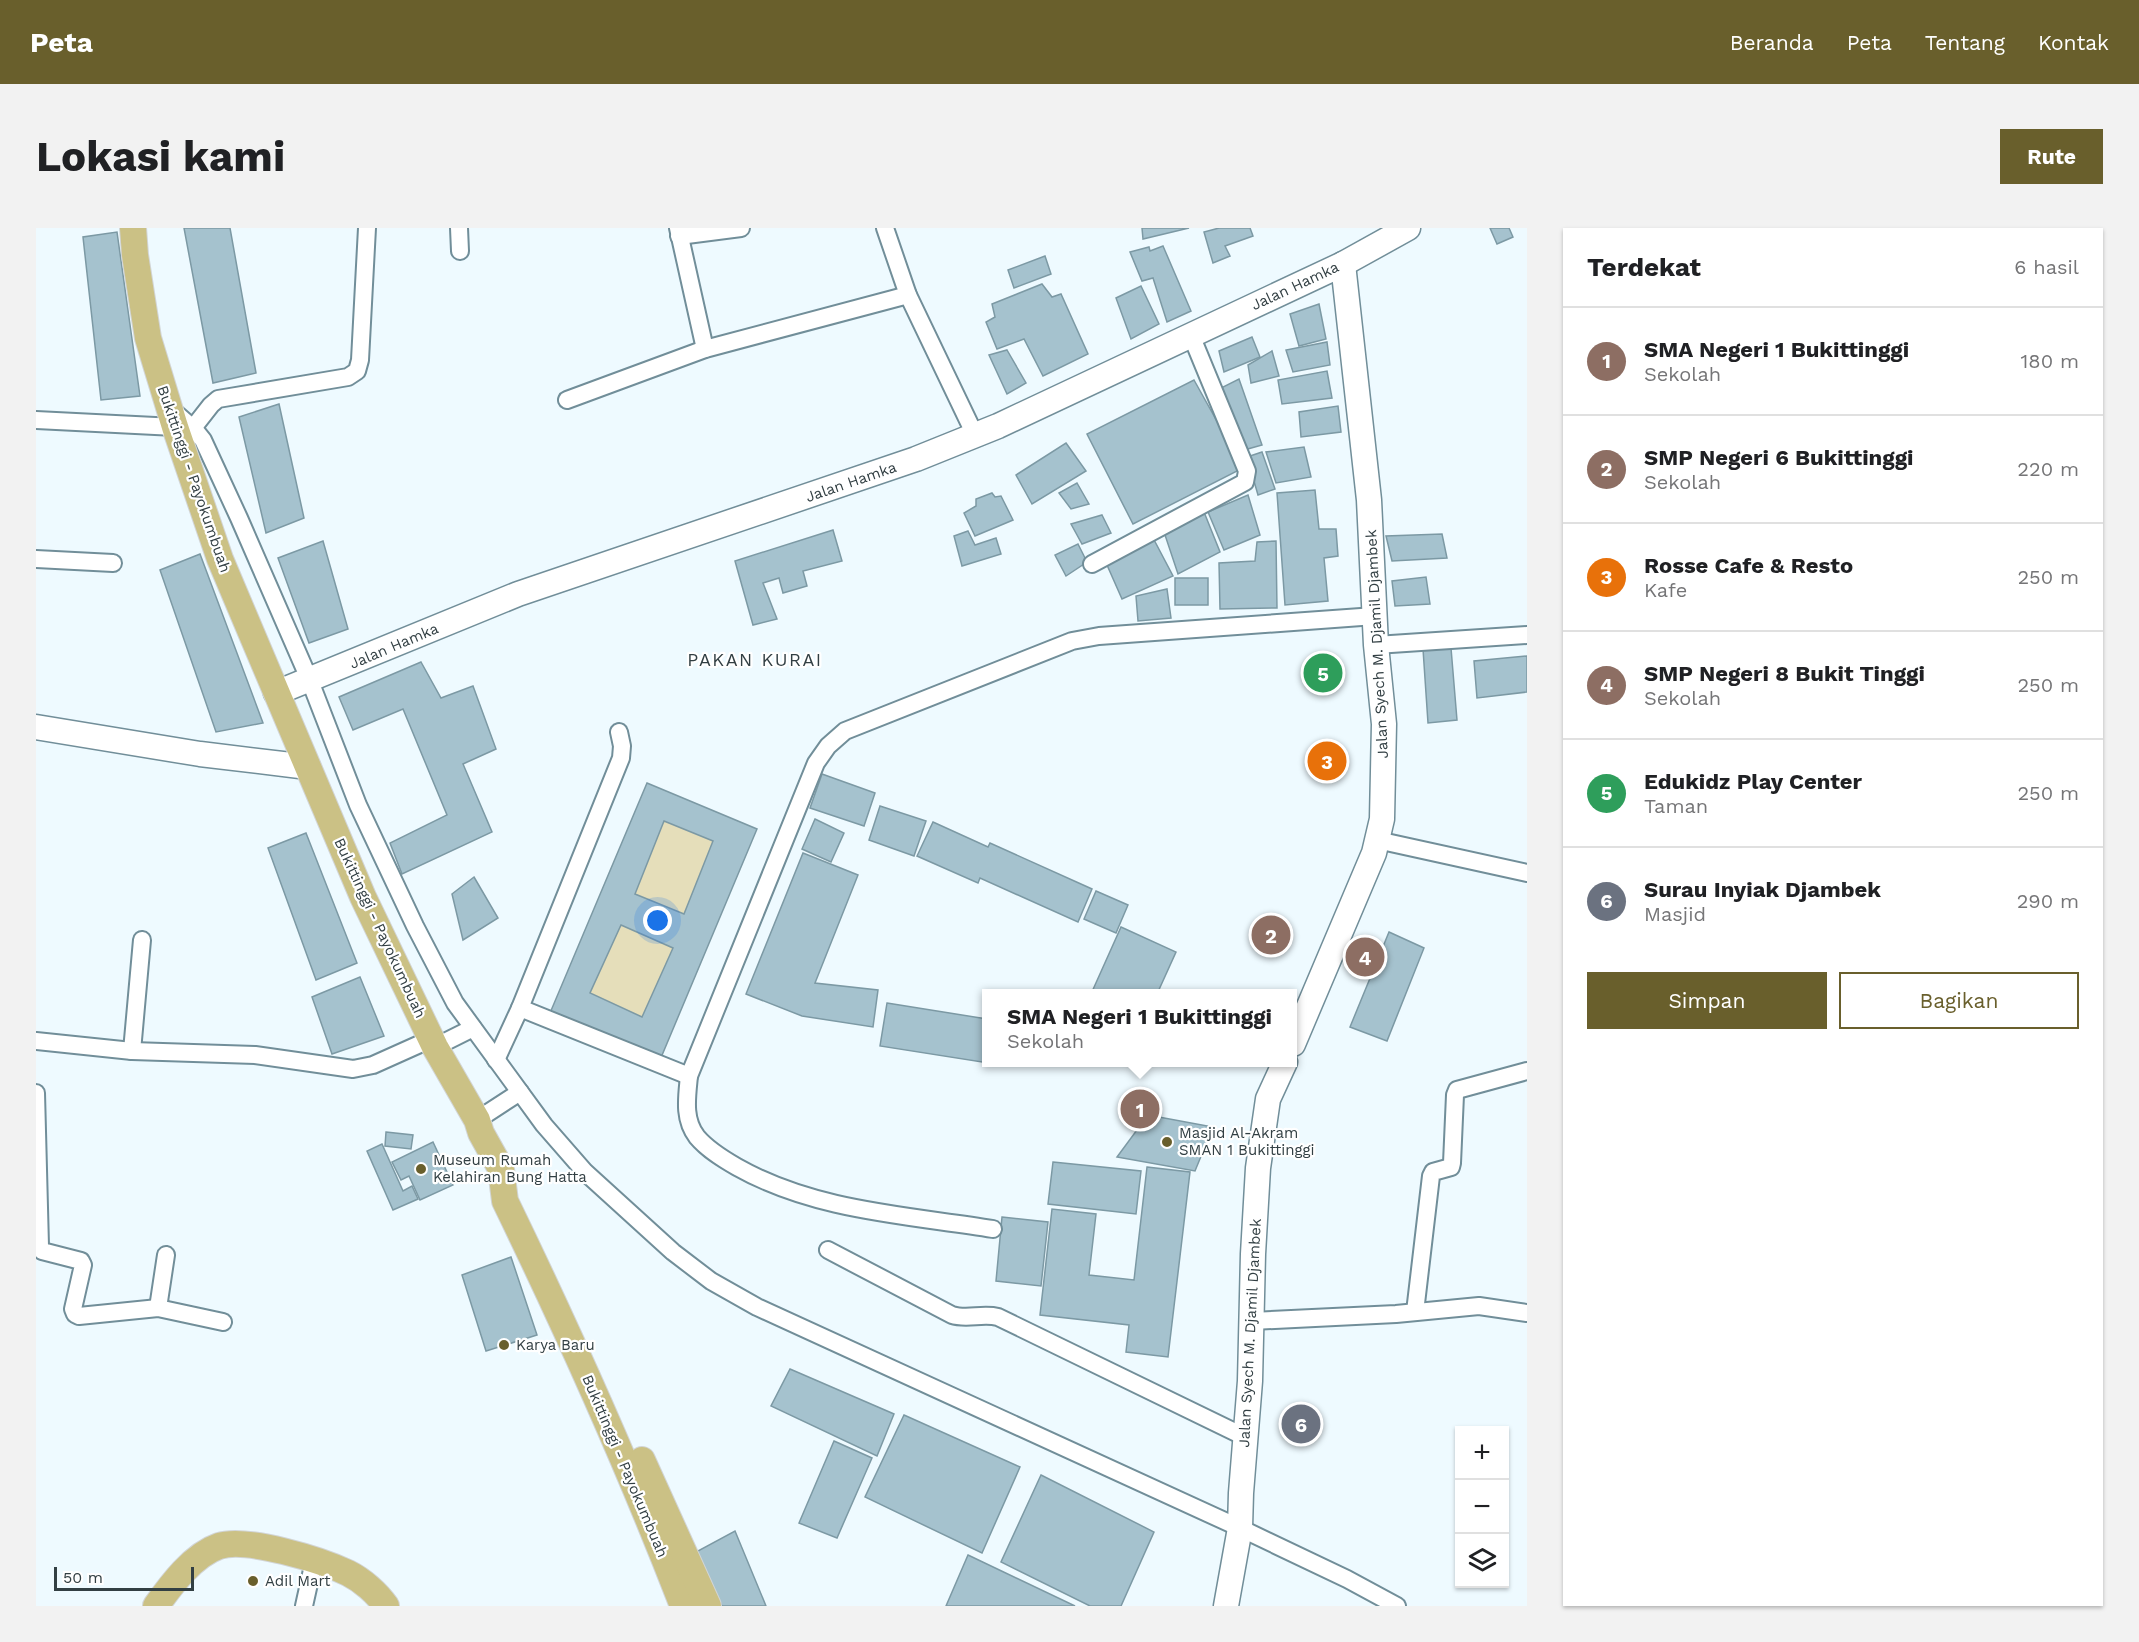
<!DOCTYPE html>
<html lang="id">
<meta charset="utf-8">
<style>
:root{--surface:#fff;--page:#f2f2f2;--text:#202124;--muted:#757577;--line:#e0e0e0;--accent:#695f2c}
body{margin:0;font-family:"Work Sans",sans-serif;background:var(--page);color:var(--text)}
.controls{position:absolute;right:18px;bottom:18px;display:grid;overflow:hidden;border-radius:0px;box-shadow:0 2px 4px #0004}
.controls button{width:54px;height:54px;display:grid;place-items:center;padding:0;border:0;border-bottom:2px solid var(--line);background:var(--surface);color:var(--text);font:30px sans-serif}
.scale{position:absolute;left:18px;bottom:15px;width:140px;box-sizing:border-box;padding-left:6px;border:3px solid #323f43;border-top:0;font-size:16px;line-height:21px;white-space:nowrap;color:#323f43;-webkit-text-stroke:4px #fff;paint-order:stroke}
.you{position:absolute;left:622px;top:693px;width:21px;height:21px;margin:-15px;border:4px solid #fff;border-radius:50%;background:#1a73e8;box-shadow:0 0 0 9px #1a73e833}
.badge{display:grid;place-items:center;width:39px;height:39px;border-radius:50%;background:var(--accent);color:#fff;font-size:20px;font-weight:700}
.pin{position:absolute;translate:-50% -50%;border:3px solid #fff;box-shadow:0 2px 6px #0006}
.popup{position:absolute;left:946px;top:761px;width:315px;height:78px;box-sizing:border-box;display:grid;place-content:center;border-radius:0px;background:var(--surface);filter:drop-shadow(0 2px 4px #0005);font-size:20px;white-space:nowrap;color:var(--muted)}
.popup b{font-size:22px;color:var(--text)}
.popup::after{content:'';position:absolute;left:50%;top:100%;margin-left:-12px;border:12px solid transparent;border-top-color:var(--surface)}
.list{margin:0;padding:0;list-style:none}
h2{display:flex;justify-content:space-between;align-items:center;height:78px;margin:0;padding:0 24px;font-size:26px}
h2 small{font-size:20px;font-weight:400;color:var(--muted)}
.list li{display:grid;grid-template-columns:39px 1fr auto;gap:18px;align-items:center;box-sizing:border-box;height:108px;padding:0 24px;border-top:2px solid var(--line)}
.list b{display:block;font-size:22px;white-space:nowrap}
.list p{margin:0;font-size:20px;white-space:nowrap;color:var(--muted)}
.list em{font-size:20px;font-style:normal;color:var(--muted)}
.actions{display:flex;gap:12px;padding:18px 24px}
.actions a{flex:1;padding:14px 0;border:2px solid var(--accent);border-radius:0px;text-align:center;font-size:21px;color:var(--accent)}
.actions .main{background:var(--accent);color:#fff}
.icon{flex:none;width:33px;height:33px;fill:none;stroke:currentColor;stroke-width:2;stroke-linecap:round;stroke-linejoin:round}
.map{position:relative;flex:none;width:1491px;height:1378px;overflow:hidden;border-radius:0px}
header{display:flex;align-items:center;gap:36px;box-sizing:border-box;height:84px;padding:0 30px;background:var(--accent);color:#fff}
header strong{font-size:28px}
nav{display:flex;gap:33px;margin-inline-start:auto;font-size:21px}
.intro{display:flex;align-items:center;justify-content:space-between;box-sizing:border-box;height:144px;padding:0 36px}
h1{margin:0;font-size:42px}
.button{padding:15px 27px;border-radius:0px;background:var(--accent);color:#fff;font-size:21px;font-weight:700}
main{display:flex;gap:36px;padding:0 36px}
aside{flex:1;background:var(--surface);border-radius:0px;box-shadow:0 2px 4px #0004}
.map>svg:first-child{display:block}
</style>
<header>
<strong>Peta</strong>
<nav><a>Beranda</a><a>Peta</a><a>Tentang</a><a>Kontak</a></nav>
</header>
<div class="intro"><h1>Lokasi kami</h1><a class="button">Rute</a></div>
<main>
<div class="map">
<svg width="1491" height="1378" viewBox="0 0 1491 1378">
<rect width="100%" height="100%" fill="#eefaff"/>
<g fill="#e5deba">
<path d="M628,593L677,613L648,686L599,666Z"/>
<path d="M585,697L637,720L606,789L554,765Z"/>
</g>
<g fill="#a5c2ce" stroke="#7c99a4" stroke-width="1.5" fill-rule="evenodd">
<path d="M148,0H194L220,145L177,155Z"/>
<path d="M1106,0H1153L1107,11Z"/>
<path d="M1183,0H1214L1217,8L1189,18L1194,28L1177,35L1168,4Z"/>
<path d="M1454,0H1473L1477,9L1461,16Z"/>
<path d="M81,4L104,168L65,172L47,9Z"/>
<path d="M1127,18L1155,83L1131,94L1117,50L1106,53L1094,24L1113,19L1114,23Z"/>
<path d="M1009,28L1015,46L978,60L972,42Z"/>
<path d="M1006,56L1016,69L1025,66L1052,126L1007,148L988,111L961,121L950,94L959,89L956,76Z"/>
<path d="M1105,58L1123,96L1095,111L1080,70Z"/>
<path d="M1283,76L1290,111L1263,118L1254,86Z"/>
<path d="M1216,109L1224,129L1188,144L1183,123Z"/>
<path d="M1291,114L1294,137L1257,144L1250,122Z"/>
<path d="M971,122L990,155L971,166L953,127Z"/>
<path d="M1236,123L1243,148L1215,155L1212,137Z"/>
<path d="M1291,143L1296,170L1246,176L1242,152Z"/>
<path d="M1203,151L1226,217L1208,222L1183,161Z"/>
<path d="M1158,152L1207,240L1097,296L1051,206Z"/>
<path d="M243,176L268,290L230,305L203,189Z"/>
<path d="M1302,178L1305,204L1265,209L1263,184Z"/>
<path d="M1030,215L1050,243L996,276L980,247Z"/>
<path d="M1268,219L1275,249L1240,255L1230,224Z"/>
<path d="M1226,224L1239,261L1222,267L1211,229Z"/>
<path d="M1041,255L1053,276L1035,281L1023,265Z"/>
<path d="M1279,262L1283,301H1300L1302,328L1288,330L1292,373L1249,377L1241,265Z"/>
<path d="M956,265L959,269L965,268L977,292L939,308L928,285L940,278V271Z"/>
<path d="M1212,267L1224,307L1188,322L1172,284Z"/>
<path d="M1168,284L1184,324L1142,346L1127,301Z"/>
<path d="M1066,287L1075,305L1046,316L1035,296Z"/>
<path d="M797,302L806,333L767,343L771,358L747,365L743,350L727,355L741,391L717,397L699,333Z"/>
<path d="M932,303L939,317L960,310L965,326L926,338L918,308Z"/>
<path d="M1406,306L1411,330L1356,333L1350,308Z"/>
<path d="M1116,308L1137,348L1086,371L1071,337Z"/>
<path d="M287,313L312,401L273,415L242,330Z"/>
<path d="M1240,313L1241,380L1184,381L1183,335L1219,333L1221,314Z"/>
<path d="M1042,316L1051,334L1030,348L1019,327Z"/>
<path d="M164,326L227,495L180,504L124,342Z"/>
<path d="M1390,349L1394,376L1359,378L1356,353Z"/>
<rect x="1139" y="350" width="33" height="27"/>
<path d="M1131,361L1135,390L1102,393L1100,368Z"/>
<path d="M1415,420L1421,492L1392,495L1387,421Z"/>
<path d="M1491,428V464L1441,470L1438,433Z"/>
<path d="M385,434L405,470L437,458L460,521L427,536L456,604L366,646L354,615L411,587L367,481L317,502L303,469Z"/>
<path d="M786,546L839,565L828,598L774,580Z"/>
<path d="M611,555L721,601L624,832L514,785ZM628,593L677,613L648,686L599,666ZM585,697L637,720L606,789L554,765Z"/>
<path d="M844,578L890,593L878,628L833,612Z"/>
<path d="M779,591L808,605L795,634L766,621Z"/>
<path d="M897,594L952,619L954,615L1056,661L1042,694L944,650L942,655L881,628Z"/>
<path d="M270,605L321,735L280,752L232,620Z"/>
<path d="M767,625L822,647L779,755L842,762L837,799L766,788L710,766Z"/>
<path d="M438,649L462,690L427,712L416,666Z"/>
<path d="M1060,663L1092,677L1080,705L1048,691Z"/>
<path d="M1085,699L1140,724L1121,766H1055Z"/>
<path d="M1353,704L1388,720L1351,813L1314,799Z"/>
<path d="M324,749L348,808L296,826L276,769Z"/>
<path d="M851,775L951,791V834H966L965,837L844,818Z"/>
<path d="M1112,887L1177,899L1159,943L1081,929Z"/>
<path d="M350,904L377,907L375,921L349,918Z"/>
<path d="M397,914L417,957L384,972L373,948L365,952L356,934Z"/>
<path d="M346,916L367,963L376,958L382,971L357,982L331,923Z"/>
<path d="M1017,934L1105,943L1100,986L1012,976Z"/>
<path d="M1111,939L1154,944L1132,1129L1090,1124L1093,1097L1004,1087L1016,981L1060,986L1053,1047L1098,1052Z"/>
<path d="M966,989L1012,994L1005,1058L960,1053Z"/>
<path d="M475,1029L501,1107L450,1123L426,1047Z"/>
<path d="M754,1141L858,1186L841,1228L735,1178Z"/>
<path d="M868,1187L984,1239L946,1325L829,1269Z"/>
<path d="M798,1213L836,1230L801,1310L763,1295Z"/>
<path d="M1005,1247L1118,1304L1085,1378H1054L965,1334Z"/>
<path d="M699,1303L730,1378H686L660,1324Z"/>
<path d="M932,1327L1039,1378H910Z"/>
</g>
<g fill="none" stroke-linecap="round" stroke-linejoin="round">
<defs>
<g id="street">
<path d="M423,0L424,23"/>
<path d="M642,0L669,121"/>
<path d="M849,0L872,67L939,207"/>
<path d="M643,8L705,0"/>
<path d="M531,172L669,121L872,67"/>
<path d="M135,181L159,202L167,212L203,290L274,453L322,577L379,698L419,775L508,897L549,944L637,1024L675,1053L721,1079L1204,1300L1311,1351L1361,1378"/>
<path d="M0,192L139,199"/>
<path d="M157,200L175,177L182,171L312,149L321,143L324,132L331,0"/>
<path d="M0,331L77,335"/>
<path d="M1056,336L1209,254L1211,243L1155,107"/>
<path d="M1340,417L1491,407"/>
<path d="M1341,612L1491,645"/>
<path d="M484,780L653,848"/>
<path d="M0,813L96,823L219,827L317,841L337,837L395,811"/>
<path d="M399,819L437,800"/>
<path d="M96,823L106,712"/>
<path d="M460,832L484,780L585,530L586,518L583,504"/>
<path d="M0,865L4,1018L6,1023L45,1033L47,1037L37,1081L39,1086L43,1088L122,1080L187,1094"/>
<path d="M441,892L484,864"/>
<path d="M957,1001C870,987 779,983 701,939C687,931 672,922 661,909C647,891 651,869 653,848L780,535L792,518L809,503L1036,413L1063,408L1339,388"/>
<path d="M792,1022L916,1087C931,1092 946,1085 962,1089L1209,1209"/>
<path d="M122,1080L130,1027"/>
<path d="M1379,1084L1395,948L1397,944L1415,939L1416,935L1419,867L1421,862L1491,843"/>
<path d="M1216,1093L1360,1086L1443,1078L1491,1085"/>
<path d="M268,1378L278,1333"/>
</g>
<g id="secondary">
<path d="M240,465L482,366L880,231L962,198L1307,36L1372,0"/>
<path d="M0,499L164,526L272,539"/>
<path d="M1257,816L1338,625L1346,591L1348,496L1340,417L1333,272L1307,36"/>
<path d="M1190,1378L1204,1300L1205,1265L1214,1153L1217,1026L1222,940L1232,871L1249,834"/>
</g>
<g id="primary">
<path d="M97,0L99,27L112,110L139,199L184,331L327,669L399,819L441,892L445,905L465,941L469,973C533,1105 594,1241 647,1378"/>
<path d="M606,1232L672,1378"/>
<path d="M120,1378C135,1357 157,1327 183,1318C211,1309 285,1332 312,1345C326,1352 341,1365 350,1378"/>
</g>
</defs>
<use href="#street" stroke="#718e99" stroke-width="20"/>
<use href="#secondary" stroke="#718e99" stroke-width="27"/>
<use href="#primary" stroke="#d2d5d6" stroke-width="28"/>
<use href="#street" stroke="#fff" stroke-width="16"/>
<use href="#secondary" stroke="#fff" stroke-width="24"/>
<use href="#primary" stroke="#cbc185" stroke-width="26"/>
</g>
<g fill="#695f2c" stroke="#fff" stroke-width="2">
<circle cx="1131" cy="914" r="6"/>
<circle cx="385" cy="941" r="6"/>
<circle cx="468" cy="1117" r="6"/>
<circle cx="217" cy="1353" r="6"/>
</g>
<g text-anchor="middle" stroke-width="4.5" stroke-linejoin="round" paint-order="stroke">
<g font-size="15" fill="#323f43" stroke="#fff">
<text transform="translate(1259 58) rotate(-25)" y="5">Jalan Hamka</text>
<text transform="translate(158 251) rotate(71)" y="5">Bukittinggi - Payokumbuah</text>
<text transform="translate(815 254) rotate(-19)" y="5">Jalan Hamka</text>
<text transform="translate(1341 416) rotate(-93)" y="5">Jalan Syech M. Djamil Djambek</text>
<text transform="translate(358 418) rotate(-23)" y="5">Jalan Hamka</text>
<text transform="translate(344 700) rotate(65)" y="5">Bukittinggi - Payokumbuah</text>
<text transform="translate(1214 1105) rotate(-87)" y="5">Jalan Syech M. Djamil Djambek</text>
<text transform="translate(589 1238) rotate(67)" y="5">Bukittinggi - Payokumbuah</text>
</g>
<g font-size="15" fill="#323f43" stroke="#fff" text-anchor="start">
<text x="1143" y="910">Masjid Al-Akram<tspan x="1143" dy="17">SMAN 1 Bukittinggi</tspan></text>
<text x="397" y="937">Museum Rumah<tspan x="397" dy="17">Kelahiran Bung Hatta</tspan></text>
<text x="480" y="1122">Karya Baru</text>
<text x="229" y="1358">Adil Mart</text>
</g>
<g font-size="18" letter-spacing="1.5" fill="#323f43" stroke="#fff">
<text x="719" y="438">PAKAN KURAI</text>
</g>
</g>
</svg>
<div class="controls">
<button>+</button>
<button>−</button>
<button><svg class="icon" aria-label="layers" viewBox="0 0 24 24"><path d="M12 4l9 5-9 5-9-5zM3 14l9 5 9-5"/></svg></button>
</div>
<div class="scale">50 m</div>
<div class="you"></div>
<div class="pin badge" style="left:1104px;top:881px;background:#8d6e63">1</div>
<div class="popup"><b>SMA Negeri 1 Bukittinggi</b>Sekolah</div>
<div class="pin badge" style="left:1235px;top:707px;background:#8d6e63">2</div>
<div class="pin badge" style="left:1291px;top:533px;background:#e8710a">3</div>
<div class="pin badge" style="left:1329px;top:729px;background:#8d6e63">4</div>
<div class="pin badge" style="left:1287px;top:445px;background:#2e9e5b">5</div>
<div class="pin badge" style="left:1265px;top:1196px;background:#6b7280">6</div>
</div>
<aside>
<h2>Terdekat<small>6 hasil</small></h2>
<ul class="list">
<li><span class="badge" style="background:#8d6e63">1</span><div><b>SMA Negeri 1 Bukittinggi</b><p>Sekolah</p></div><em>180 m</em></li>
<li><span class="badge" style="background:#8d6e63">2</span><div><b>SMP Negeri 6 Bukittinggi</b><p>Sekolah</p></div><em>220 m</em></li>
<li><span class="badge" style="background:#e8710a">3</span><div><b>Rosse Cafe &amp; Resto</b><p>Kafe</p></div><em>250 m</em></li>
<li><span class="badge" style="background:#8d6e63">4</span><div><b>SMP Negeri 8 Bukit Tinggi</b><p>Sekolah</p></div><em>250 m</em></li>
<li><span class="badge" style="background:#2e9e5b">5</span><div><b>Edukidz Play Center</b><p>Taman</p></div><em>250 m</em></li>
<li><span class="badge" style="background:#6b7280">6</span><div><b>Surau Inyiak Djambek</b><p>Masjid</p></div><em>290 m</em></li>
</ul>
<div class="actions"><a class="main">Simpan</a><a>Bagikan</a></div>
</aside>
</main>
